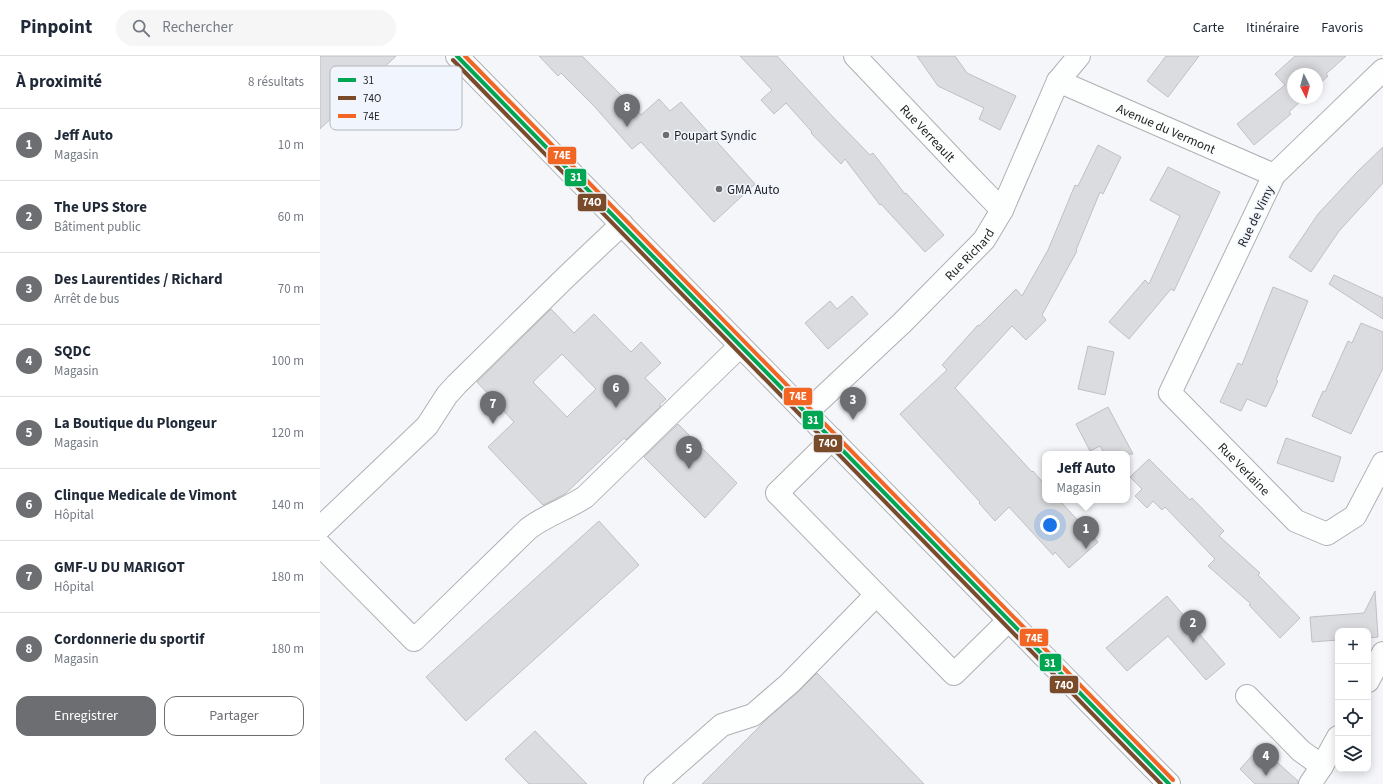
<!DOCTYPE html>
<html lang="fr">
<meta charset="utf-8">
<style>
:root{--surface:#fff;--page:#f6f6f7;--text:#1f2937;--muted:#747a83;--line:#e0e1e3;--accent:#6c6e71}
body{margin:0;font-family:"Source Sans 3",sans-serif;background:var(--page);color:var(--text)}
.controls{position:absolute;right:12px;bottom:12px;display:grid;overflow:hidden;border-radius:8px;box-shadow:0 2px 10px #0003}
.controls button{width:36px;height:36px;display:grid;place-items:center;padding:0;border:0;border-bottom:1px solid var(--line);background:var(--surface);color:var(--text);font:20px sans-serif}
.compass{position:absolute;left:967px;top:12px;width:36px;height:36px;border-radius:50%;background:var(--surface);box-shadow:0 2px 10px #0003;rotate:174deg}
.you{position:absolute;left:730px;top:469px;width:14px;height:14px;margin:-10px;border:3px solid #fff;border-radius:50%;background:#1a73e8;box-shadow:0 0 0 6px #1a73e833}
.badge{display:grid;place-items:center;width:26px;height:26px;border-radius:50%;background:var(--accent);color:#fff;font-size:13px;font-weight:700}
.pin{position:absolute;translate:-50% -33px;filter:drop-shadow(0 1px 2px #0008)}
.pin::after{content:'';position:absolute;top:21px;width:14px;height:12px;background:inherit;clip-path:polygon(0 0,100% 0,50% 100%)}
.popup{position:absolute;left:722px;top:395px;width:88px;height:52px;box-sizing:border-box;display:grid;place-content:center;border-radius:8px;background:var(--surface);filter:drop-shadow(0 1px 3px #0005);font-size:13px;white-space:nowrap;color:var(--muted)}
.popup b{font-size:15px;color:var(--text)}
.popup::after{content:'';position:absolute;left:50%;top:100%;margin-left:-8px;border:8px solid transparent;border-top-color:var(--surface)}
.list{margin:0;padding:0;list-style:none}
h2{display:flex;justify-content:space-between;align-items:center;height:52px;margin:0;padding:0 16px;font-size:17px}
h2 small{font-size:13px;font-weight:400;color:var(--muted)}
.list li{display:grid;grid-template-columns:26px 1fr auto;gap:12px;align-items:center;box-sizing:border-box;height:72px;padding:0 16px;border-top:1px solid var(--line)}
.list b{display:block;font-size:15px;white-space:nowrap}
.list p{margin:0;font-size:13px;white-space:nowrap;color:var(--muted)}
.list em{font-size:13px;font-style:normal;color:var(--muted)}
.actions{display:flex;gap:8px;padding:12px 16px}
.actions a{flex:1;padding:9px 0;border:1px solid var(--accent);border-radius:12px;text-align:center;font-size:14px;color:var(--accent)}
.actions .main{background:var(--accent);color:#fff}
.icon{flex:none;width:22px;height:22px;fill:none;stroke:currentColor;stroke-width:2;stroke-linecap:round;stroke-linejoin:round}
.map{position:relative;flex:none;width:1063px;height:728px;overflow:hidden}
header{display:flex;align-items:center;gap:24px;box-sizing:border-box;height:56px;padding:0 20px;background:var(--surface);border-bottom:1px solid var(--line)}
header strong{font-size:19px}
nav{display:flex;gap:22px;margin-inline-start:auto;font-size:14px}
.search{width:280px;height:36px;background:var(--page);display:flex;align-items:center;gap:10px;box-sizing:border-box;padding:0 14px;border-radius:22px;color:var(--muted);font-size:15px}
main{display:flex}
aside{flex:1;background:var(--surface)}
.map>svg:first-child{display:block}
</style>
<header>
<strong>Pinpoint</strong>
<div class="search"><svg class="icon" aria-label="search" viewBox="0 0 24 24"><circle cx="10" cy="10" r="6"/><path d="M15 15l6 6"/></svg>Rechercher</div>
<nav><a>Carte</a><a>Itinéraire</a><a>Favoris</a></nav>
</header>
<main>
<aside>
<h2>À proximité<small>8 résultats</small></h2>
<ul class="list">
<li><span class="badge">1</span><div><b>Jeff Auto</b><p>Magasin</p></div><em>10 m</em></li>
<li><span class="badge">2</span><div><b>The UPS Store</b><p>Bâtiment public</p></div><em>60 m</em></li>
<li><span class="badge">3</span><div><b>Des Laurentides / Richard</b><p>Arrêt de bus</p></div><em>70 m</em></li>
<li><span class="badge">4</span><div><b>SQDC</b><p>Magasin</p></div><em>100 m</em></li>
<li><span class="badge">5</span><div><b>La Boutique du Plongeur</b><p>Magasin</p></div><em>120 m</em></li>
<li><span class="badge">6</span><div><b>Clinque Medicale de Vimont</b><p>Hôpital</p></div><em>140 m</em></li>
<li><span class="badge">7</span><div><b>GMF-U DU MARIGOT</b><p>Hôpital</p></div><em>180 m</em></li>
<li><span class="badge">8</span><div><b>Cordonnerie du sportif</b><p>Magasin</p></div><em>180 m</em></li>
</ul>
<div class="actions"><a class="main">Enregistrer</a><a>Partager</a></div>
</aside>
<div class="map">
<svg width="1063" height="728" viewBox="0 0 1063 728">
<rect width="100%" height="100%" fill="#f4f6fa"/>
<g fill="#dbdcdf" stroke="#bfc0c3" fill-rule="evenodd">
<path d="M0,0H76L0,73Z"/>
<path d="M219,0H262L306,44L307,43L321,59L339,43L350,55L361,46L435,128L394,166L321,86L312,93L274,50L241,17L238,20Z"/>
<path d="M420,0H457L512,60L550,99L553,97L585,138L586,137L624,179L605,196L561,148L560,149L525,103L521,108L491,77L492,76L466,47L454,58L441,44L452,34Z"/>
<path d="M597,0H635L647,17L696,40L680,74L659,63L664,52L618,30Z"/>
<path d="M846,0H879L848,41L827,25Z"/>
<path d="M975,0H1026L1006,18L1008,20L997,30V18H973V42H984L969,56L971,58L934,89L917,68L965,29L955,18Z"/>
<path d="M778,89L801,101L783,138L780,136L756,194L757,195L722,259L726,264L706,284L692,270L635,332L712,416L713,415L725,429V444H739L778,486L749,512L735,496L733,499L689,451L675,465L659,447L660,446L580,358L627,314L622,309L658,269L659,270L696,233L702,240L728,194L755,129L758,130Z"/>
<path d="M1063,91V127L1019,175L991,216L969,201L998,158L1037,116Z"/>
<path d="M848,111L900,136L854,235L851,233L809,283L789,266L825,224L829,228L860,160L830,144Z"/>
<path d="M1014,219L1063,242V263L1009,228Z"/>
<path d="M953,231L988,245L956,324L958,325L946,351L927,343L921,355L900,346L918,307L922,309Z"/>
<path d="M532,240L548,258L508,293L485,267L510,245L517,253Z"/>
<path d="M231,253L254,277L274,258L311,296L321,286L341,307L325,322L346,343L339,349L341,350L306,384L304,382L245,438L223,449L168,391L194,366L157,326ZM242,298L276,333L247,361L213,326Z"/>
<path d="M1041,267L1063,276V312L1031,378L992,360L1003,335L1005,336L1028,285L1032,287Z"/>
<path d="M768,290L794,296L785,339L758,333Z"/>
<path d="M788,351L813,398H785L780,390L770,395L756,368Z"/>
<path d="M358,368L417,427L385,462L324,401Z"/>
<path d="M966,382L1021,401L1013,426L957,407Z"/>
<path d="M829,403L870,444L872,442L904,475L899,480L940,517L938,519L980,562L960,582L929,549L931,548L888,510L895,503L845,451L842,454L833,445L827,452L815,440L822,433L810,421Z"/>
<path d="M279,465L319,509L146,665L106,621Z"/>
<path d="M1055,535L1058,581L1048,582V575H1018V584L992,586L990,561L1044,557Z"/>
<path d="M847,540L905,608L886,624L848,580L807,615L786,592Z"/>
<path d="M497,617L604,728H382L449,661L478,636Z"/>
<path d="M215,675L267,728H209L185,703Z"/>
<path d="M940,691L978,725V728H935L920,713Z"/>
</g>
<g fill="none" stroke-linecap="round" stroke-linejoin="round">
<defs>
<g id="minor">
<path id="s1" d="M535,0L650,121L682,154"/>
<path id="s2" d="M1063,14L954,119L850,337L976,465L1007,478L1035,460L1063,407"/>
<path id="s3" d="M738,25L954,119"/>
<path id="s4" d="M486,357L582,267L664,184L682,154L738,25L759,0"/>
<path d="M512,383L457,437L634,618L689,564"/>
<path d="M0,472L107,370L127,339L137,328L246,221L302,168"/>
<path d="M0,489L94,584L208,473C226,459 247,453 265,441L420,290"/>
<path d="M1048,625L1063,597"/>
<path d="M927,640L981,695L1002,710"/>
<path d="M335,728L402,669L433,659L470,627L556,539"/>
<path d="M990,728L1002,710L1018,681"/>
</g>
<path id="major" d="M137,0L849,728"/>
</defs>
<use href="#minor" stroke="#aeb0b3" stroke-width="24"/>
<use href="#major" stroke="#aeb0b3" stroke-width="24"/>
<use href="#minor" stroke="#fdfefe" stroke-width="22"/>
<use href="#major" stroke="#fdfefe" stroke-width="22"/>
<defs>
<path id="bus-1" d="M137,0L849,728"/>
<path id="bus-2" d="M133,4L841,728"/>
<path id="bus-3" d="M145,0L853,724"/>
</defs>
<use href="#bus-1" stroke="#f1f5fd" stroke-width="7"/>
<use href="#bus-2" stroke="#f1f5fd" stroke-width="7"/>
<use href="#bus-3" stroke="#f1f5fd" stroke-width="7"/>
<use href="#bus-1" stroke="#00a651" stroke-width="4"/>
<use href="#bus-2" stroke="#7a4b2a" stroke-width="4"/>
<use href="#bus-3" stroke="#f26522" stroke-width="4"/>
</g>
<g fill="#6c6e71" stroke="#f1f5fd" stroke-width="1.5">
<circle cx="346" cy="79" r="4"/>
<circle cx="399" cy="133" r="4"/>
</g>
<g text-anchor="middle" stroke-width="3" stroke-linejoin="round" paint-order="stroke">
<g font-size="13" fill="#232427" stroke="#f1f5fd">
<text dy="5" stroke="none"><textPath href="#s3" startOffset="118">Avenue du Vermont</textPath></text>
<text dy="5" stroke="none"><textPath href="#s1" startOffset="106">Rue Verreault</textPath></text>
<text transform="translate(935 160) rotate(-64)" y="5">Rue de Vimy</text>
<text dy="5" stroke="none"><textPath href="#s4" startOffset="228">Rue Richard</textPath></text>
<text dy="5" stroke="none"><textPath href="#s2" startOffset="499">Rue Verlaine</textPath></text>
</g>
<g font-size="13" fill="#232427" stroke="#f1f5fd" text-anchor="start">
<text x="354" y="84">Poupart Syndic</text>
<text x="407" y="138">GMA Auto</text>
</g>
</g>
<rect x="10" y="10" width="132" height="64" rx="6" fill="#f1f5fd" stroke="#b3b6bd" stroke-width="1"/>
<rect x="18" y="22" width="18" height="4" fill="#00a651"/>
<rect x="18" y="40" width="18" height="4" fill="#7a4b2a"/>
<rect x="18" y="58" width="18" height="4" fill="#f26522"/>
<g font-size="11" fill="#232427">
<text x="43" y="28">31</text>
<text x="43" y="46">74O</text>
<text x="43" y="64">74E</text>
</g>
<g stroke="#f1f5fd" stroke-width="1.5">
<rect x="227" y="90" width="30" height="19" rx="4" fill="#f26522"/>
<rect x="244" y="112" width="23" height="19" rx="4" fill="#00a651"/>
<rect x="257" y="137" width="30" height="19" rx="4" fill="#7a4b2a"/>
<rect x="463" y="331" width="30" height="19" rx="4" fill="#f26522"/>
<rect x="482" y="354" width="22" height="20" rx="4" fill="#00a651"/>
<rect x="493" y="378" width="30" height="19" rx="4" fill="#7a4b2a"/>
<rect x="699" y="572" width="30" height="19" rx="4" fill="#f26522"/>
<rect x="719" y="597" width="23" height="19" rx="4" fill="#00a651"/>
<rect x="729" y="619" width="30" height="19" rx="4" fill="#7a4b2a"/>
</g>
<g font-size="11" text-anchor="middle" font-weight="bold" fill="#fff">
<text x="242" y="103">74E</text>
<text x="256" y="125">31</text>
<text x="272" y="150">74O</text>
<text x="478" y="344">74E</text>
<text x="493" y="368">31</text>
<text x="508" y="391">74O</text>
<text x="714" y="586">74E</text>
<text x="730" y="611">31</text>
<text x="744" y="633">74O</text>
</g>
</svg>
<div class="controls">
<button>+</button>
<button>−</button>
<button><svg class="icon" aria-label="locate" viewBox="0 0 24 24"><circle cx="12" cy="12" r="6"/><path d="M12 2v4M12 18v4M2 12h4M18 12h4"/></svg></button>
<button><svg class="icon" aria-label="layers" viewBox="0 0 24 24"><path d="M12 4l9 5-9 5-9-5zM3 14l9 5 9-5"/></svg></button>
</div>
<svg class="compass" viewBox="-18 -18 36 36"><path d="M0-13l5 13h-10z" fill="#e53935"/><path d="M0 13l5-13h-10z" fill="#747a83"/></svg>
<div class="you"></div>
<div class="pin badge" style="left:766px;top:493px">1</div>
<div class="popup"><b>Jeff Auto</b>Magasin</div>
<div class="pin badge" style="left:873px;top:587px">2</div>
<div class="pin badge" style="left:533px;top:364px">3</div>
<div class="pin badge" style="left:946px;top:720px">4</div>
<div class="pin badge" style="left:369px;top:413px">5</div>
<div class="pin badge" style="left:296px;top:352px">6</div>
<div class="pin badge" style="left:173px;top:368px">7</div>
<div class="pin badge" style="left:307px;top:71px">8</div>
</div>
</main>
